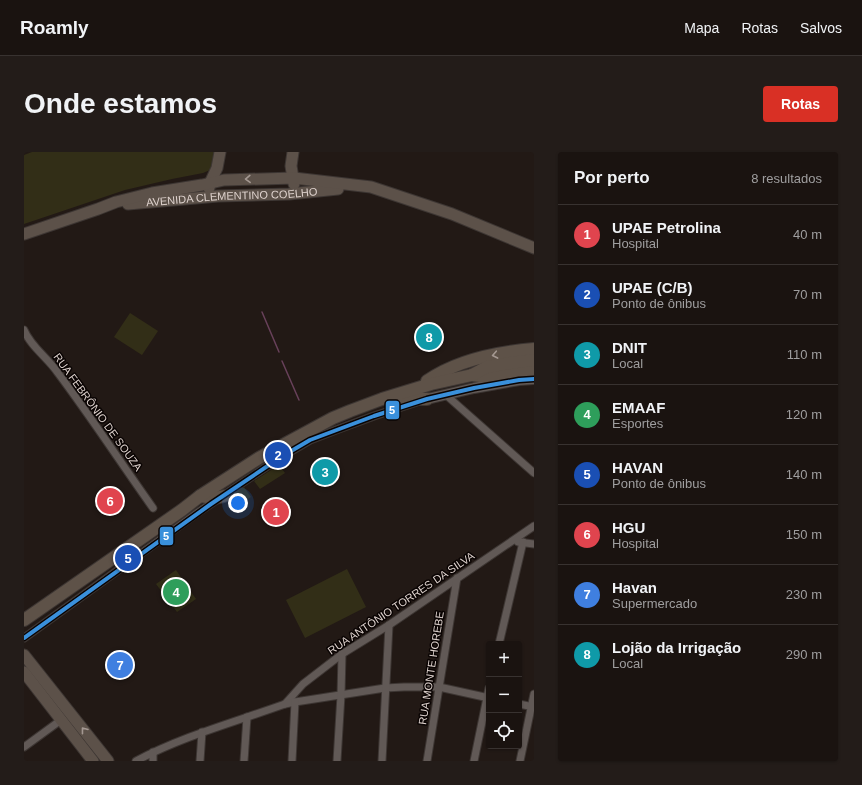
<!DOCTYPE html>
<html lang="pt">
<meta charset="utf-8">
<style>
:root{--surface:#1a1310;--page:#231c19;--text:#f1f3f6;--muted:#9f9e9f;--line:#383230;--accent:#d93025}
body{margin:0;font-family:Arial,sans-serif;background:var(--page);color:var(--text)}
.controls{position:absolute;right:12px;bottom:12px;display:grid;overflow:hidden;border-radius:4px;box-shadow:0 1px 3px #0004}
.controls button{width:36px;height:36px;display:grid;place-items:center;padding:0;border:0;border-bottom:1px solid var(--line);background:var(--surface);color:var(--text);font:20px sans-serif}
.you{position:absolute;left:214px;top:351px;width:14px;height:14px;margin:-10px;border:3px solid #fff;border-radius:50%;background:#1a73e8;box-shadow:0 0 0 6px #1a73e833}
.badge{display:grid;place-items:center;width:26px;height:26px;border-radius:50%;background:var(--accent);color:#fff;font-size:13px;font-weight:700}
.pin{position:absolute;translate:-50% -50%;border:2px solid #fff;box-shadow:0 1px 4px #0006}
.list{margin:0;padding:0;list-style:none}
h2{display:flex;justify-content:space-between;align-items:center;height:52px;margin:0;padding:0 16px;font-size:17px}
h2 small{font-size:13px;font-weight:400;color:var(--muted)}
.list li{display:grid;grid-template-columns:26px 1fr auto;gap:12px;align-items:center;box-sizing:border-box;height:60px;padding:0 16px;border-top:1px solid var(--line)}
.list b{display:block;font-size:15px;white-space:nowrap}
.list p{margin:0;font-size:13px;white-space:nowrap;color:var(--muted)}
.list em{font-size:13px;font-style:normal;color:var(--muted)}
.icon{flex:none;width:22px;height:22px;fill:none;stroke:currentColor;stroke-width:2;stroke-linecap:round;stroke-linejoin:round}
.map{position:relative;flex:none;width:510px;height:609px;overflow:hidden;border-radius:4px}
header{display:flex;align-items:center;gap:24px;box-sizing:border-box;height:56px;padding:0 20px;background:var(--surface);border-bottom:1px solid var(--line)}
header strong{font-size:19px}
nav{display:flex;gap:22px;margin-inline-start:auto;font-size:14px}
.intro{display:flex;align-items:center;justify-content:space-between;box-sizing:border-box;height:96px;padding:0 24px}
h1{margin:0;font-size:28px}
.button{padding:10px 18px;border-radius:4px;background:var(--accent);color:#fff;font-size:14px;font-weight:700}
main{display:flex;gap:24px;padding:0 24px}
aside{flex:1;background:var(--surface);border-radius:4px;box-shadow:0 1px 3px #0004}
.map>svg:first-child{display:block}
</style>
<header>
<strong>Roamly</strong>
<nav><a>Mapa</a><a>Rotas</a><a>Salvos</a></nav>
</header>
<div class="intro"><h1>Onde estamos</h1><a class="button">Rotas</a></div>
<main>
<div class="map">
<svg width="510" height="609" viewBox="0 0 510 609">
<rect width="100%" height="100%" fill="#221915"/>
<g fill="#322e17">
<path d="M8,0H191V5L186,18L179,21L148,27L101,38L0,72V3Z"/>
<path d="M106,161L134,179L118,203L90,185Z"/>
<path d="M255,313L261,321L236,337L230,329Z"/>
<path d="M220,335L227,345L210,356L203,346Z"/>
<path d="M323,417L342,455L281,486L262,448Z"/>
<path d="M152,418L172,447L153,460L132,432Z"/>
</g>
<g fill="none" stroke-linecap="round" stroke-linejoin="round">
<g stroke="#68415a" stroke-width="1.5">
<path d="M238,160L255,200"/>
<path d="M258,209L275,248"/>
</g>
<defs>
<g id="minor">
<path d="M0,178C7,195 24,206 34,221C67,265 97,311 129,356"/>
<path d="M422,243L510,321"/>
<path d="M494,390L510,392"/>
<path d="M0,486L173,361L257,305L286,288L312,278L350,264L393,250"/>
<path d="M475,492L499,390"/>
<path d="M261,552L279,532L318,502L365,473L510,374"/>
<path d="M495,552L510,555"/>
<path d="M0,595L37,568"/>
<path d="M112,609C159,584 211,570 261,552L271,550L361,536L380,535H415L465,546"/>
<path d="M129,609V600"/>
<path d="M176,609L178,580"/>
<path d="M220,609L223,565"/>
<path d="M268,609L271,550"/>
<path d="M313,609L317,543L318,502"/>
<path d="M358,609L365,473"/>
<path d="M403,609L433,426"/>
<path d="M450,609L465,536"/>
<path d="M496,609L510,542"/>
</g>
<path id="secondary" d="M403,247L450,236L495,228L510,227"/>
<g id="primary">
<path d="M269,0L267,14L270,32"/>
<path d="M185,36L186,31L193,16L196,0"/>
<path id="s1" d="M104,52L194,44L265,42L314,37"/>
<path d="M0,82L74,57L92,50L128,41L178,33L200,28L270,26L347,35L428,62L510,96"/>
<path d="M0,503L84,609"/>
<path d="M0,520L69,609"/>
</g>
<g id="trunk">
<path d="M448,223L465,225L510,218"/>
<path d="M403,229C433,208 474,200 510,197"/>
<path d="M369,247H403"/>
<path d="M176,344L191,346L200,344"/>
<path d="M0,468L158,358L176,344L235,306L309,266L326,259L358,247L407,232L448,223L463,215L486,211L510,208"/>
</g>
</defs>
<use href="#minor" stroke="#3d3633" stroke-width="9"/>
<use href="#secondary" stroke="#3d3633" stroke-width="12"/>
<use href="#primary" stroke="#3d3633" stroke-width="13"/>
<use href="#trunk" stroke="#3d3633" stroke-width="14"/>
<use href="#minor" stroke="#615956" stroke-width="7"/>
<use href="#secondary" stroke="#615956" stroke-width="10"/>
<use href="#primary" stroke="#5c5149" stroke-width="11"/>
<use href="#trunk" stroke="#5e5248" stroke-width="12"/>
<defs>
<path id="bus-1" d="M0,486L187,352L257,305L286,288L350,264L403,247L450,236L495,228L510,227"/>
</defs>
<use href="#bus-1" stroke="#0a0403" stroke-width="7"/>
<use href="#bus-1" stroke="#3a90db" stroke-width="4"/>
</g>
<defs><path id="oneway-chevron" d="M-2-3.5L2.5 0L-2 3.5" fill="none" stroke-width="1.6" stroke-linecap="round" stroke-linejoin="round"/></defs>
<g stroke="#a49892">
<use href="#oneway-chevron" transform="translate(224 27) rotate(178)"/>
<use href="#oneway-chevron" transform="translate(60 578) rotate(-128)"/>
</g>
<use stroke="#a49891" href="#oneway-chevron" transform="translate(471 203) rotate(169)"/>
<g text-anchor="middle" stroke-width="3" stroke-linejoin="round" paint-order="stroke">
<g font-size="11" fill="#ded2cd" stroke="#0a0403">
<text dy="4" stroke="none"><textPath href="#s1" startOffset="104">AVENIDA CLEMENTINO COELHO</textPath></text>
<text transform="translate(74 260) rotate(54)" y="4">RUA FEBRÔNIO DE SOUZA</text>
<text transform="translate(377 451) rotate(-34)" y="4">RUA ANTÔNIO TORRES DA SILVA</text>
<text transform="translate(407 516) rotate(-81)" y="4">RUA MONTE HOREBE</text>
</g>
</g>
<g stroke="#0a0403" stroke-width="1.5">
<rect x="361" y="248" width="15" height="20" rx="4" fill="#3a90db"/>
<rect x="135" y="374" width="15" height="20" rx="4" fill="#3a90db"/>
</g>
<g font-size="11" text-anchor="middle" font-weight="bold" fill="#fff">
<text x="368" y="262">5</text>
<text x="142" y="388">5</text>
</g>
</svg>
<div class="controls">
<button>+</button>
<button>−</button>
<button><svg class="icon" aria-label="locate" viewBox="0 0 24 24"><circle cx="12" cy="12" r="6"/><path d="M12 2v4M12 18v4M2 12h4M18 12h4"/></svg></button>
</div>
<div class="you"></div>
<div class="pin badge" style="left:252px;top:360px;background:#e0444e">1</div>
<div class="pin badge" style="left:254px;top:303px;background:#1a4fb4">2</div>
<div class="pin badge" style="left:301px;top:320px;background:#0f9aa8">3</div>
<div class="pin badge" style="left:152px;top:440px;background:#2e9e5b">4</div>
<div class="pin badge" style="left:104px;top:406px;background:#1a4fb4">5</div>
<div class="pin badge" style="left:86px;top:349px;background:#e0444e">6</div>
<div class="pin badge" style="left:96px;top:513px;background:#3f7fe0">7</div>
<div class="pin badge" style="left:405px;top:185px;background:#0f9aa8">8</div>
</div>
<aside>
<h2>Por perto<small>8 resultados</small></h2>
<ul class="list">
<li><span class="badge" style="background:#e0444e">1</span><div><b>UPAE Petrolina</b><p>Hospital</p></div><em>40 m</em></li>
<li><span class="badge" style="background:#1a4fb4">2</span><div><b>UPAE (C/B)</b><p>Ponto de ônibus</p></div><em>70 m</em></li>
<li><span class="badge" style="background:#0f9aa8">3</span><div><b>DNIT</b><p>Local</p></div><em>110 m</em></li>
<li><span class="badge" style="background:#2e9e5b">4</span><div><b>EMAAF</b><p>Esportes</p></div><em>120 m</em></li>
<li><span class="badge" style="background:#1a4fb4">5</span><div><b>HAVAN</b><p>Ponto de ônibus</p></div><em>140 m</em></li>
<li><span class="badge" style="background:#e0444e">6</span><div><b>HGU</b><p>Hospital</p></div><em>150 m</em></li>
<li><span class="badge" style="background:#3f7fe0">7</span><div><b>Havan</b><p>Supermercado</p></div><em>230 m</em></li>
<li><span class="badge" style="background:#0f9aa8">8</span><div><b>Lojão da Irrigação</b><p>Local</p></div><em>290 m</em></li>
</ul>
</aside>
</main>
